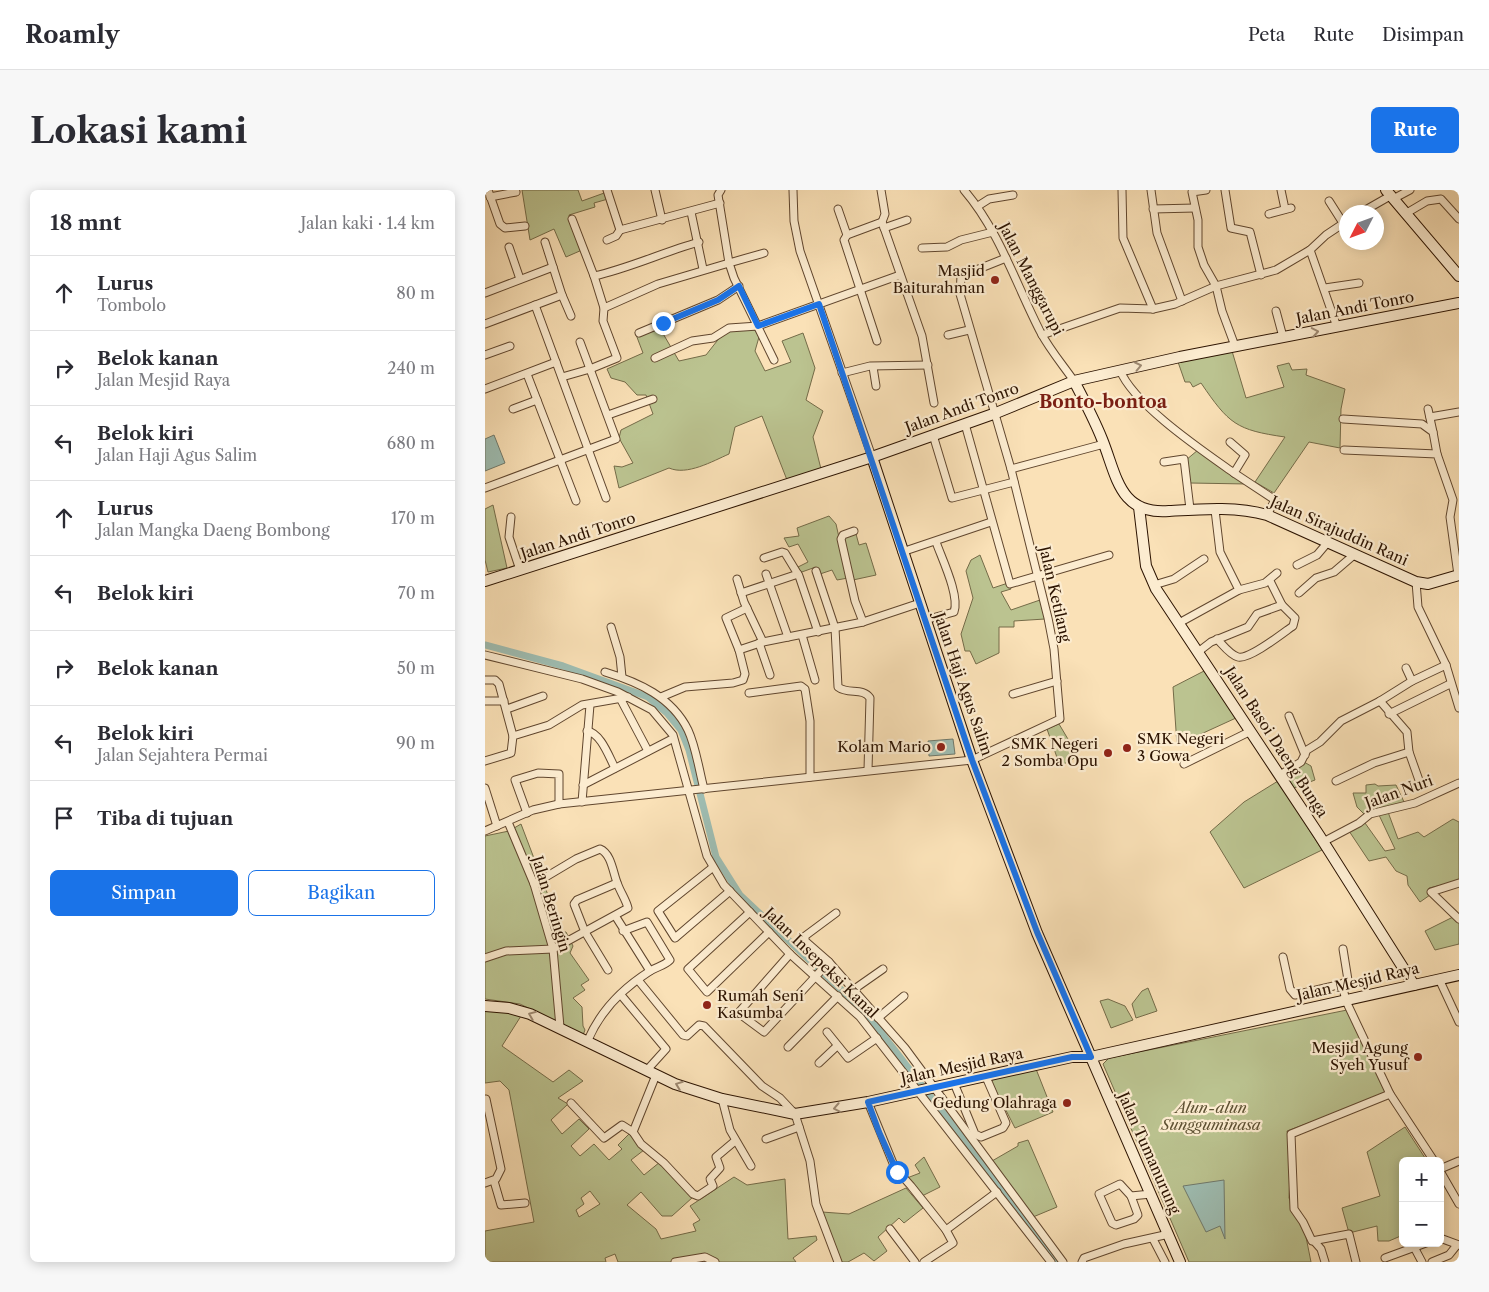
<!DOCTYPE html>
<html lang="id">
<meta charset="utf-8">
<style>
:root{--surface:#fff;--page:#f7f7f7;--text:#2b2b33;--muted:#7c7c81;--line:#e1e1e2;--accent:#1a73e8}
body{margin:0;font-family:"Libre Caslon Text",serif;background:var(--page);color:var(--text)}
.controls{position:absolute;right:15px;bottom:15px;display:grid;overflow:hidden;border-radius:8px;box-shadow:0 2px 12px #0003}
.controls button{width:45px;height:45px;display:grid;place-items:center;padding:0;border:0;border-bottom:1px solid var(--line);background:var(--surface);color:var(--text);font:25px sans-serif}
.compass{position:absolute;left:854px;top:15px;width:45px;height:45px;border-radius:50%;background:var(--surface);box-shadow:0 2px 12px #0003;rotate:228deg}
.stop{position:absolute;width:15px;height:15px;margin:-11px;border:4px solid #1a73e8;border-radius:50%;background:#fff}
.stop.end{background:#1a73e8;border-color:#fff;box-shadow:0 1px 5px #0008}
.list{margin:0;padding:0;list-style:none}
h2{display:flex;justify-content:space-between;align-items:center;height:65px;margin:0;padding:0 20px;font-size:21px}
h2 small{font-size:16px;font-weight:400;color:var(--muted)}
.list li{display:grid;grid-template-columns:32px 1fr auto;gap:15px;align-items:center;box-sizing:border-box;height:75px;padding:0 20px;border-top:1px solid var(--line)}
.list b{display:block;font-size:19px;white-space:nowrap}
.list p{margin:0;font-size:16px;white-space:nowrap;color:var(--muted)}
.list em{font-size:16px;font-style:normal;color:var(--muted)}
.actions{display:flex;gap:10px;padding:15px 20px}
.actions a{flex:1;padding:11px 0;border:1px solid var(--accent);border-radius:8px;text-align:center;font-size:18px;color:var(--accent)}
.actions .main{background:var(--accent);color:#fff}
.icon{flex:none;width:28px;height:28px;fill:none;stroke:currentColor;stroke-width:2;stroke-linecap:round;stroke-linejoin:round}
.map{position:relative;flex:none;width:974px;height:1072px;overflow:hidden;border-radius:8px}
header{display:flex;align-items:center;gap:30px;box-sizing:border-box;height:70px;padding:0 25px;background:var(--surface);border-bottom:1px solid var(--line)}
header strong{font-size:24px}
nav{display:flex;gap:28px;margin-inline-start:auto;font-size:18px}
.intro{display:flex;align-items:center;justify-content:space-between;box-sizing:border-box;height:120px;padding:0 30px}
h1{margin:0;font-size:35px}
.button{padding:12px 22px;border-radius:8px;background:var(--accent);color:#fff;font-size:18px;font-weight:700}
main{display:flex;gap:30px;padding:0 30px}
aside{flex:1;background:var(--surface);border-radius:8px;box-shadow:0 2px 12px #0003}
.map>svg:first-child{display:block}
</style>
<header>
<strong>Roamly</strong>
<nav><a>Peta</a><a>Rute</a><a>Disimpan</a></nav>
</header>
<div class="intro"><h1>Lokasi kami</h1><a class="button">Rute</a></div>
<main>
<aside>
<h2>18 mnt<small>Jalan kaki · 1.4 km</small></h2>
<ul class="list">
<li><svg class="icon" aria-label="ahead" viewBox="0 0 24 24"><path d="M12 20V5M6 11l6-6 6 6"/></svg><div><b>Lurus</b><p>Tombolo</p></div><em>80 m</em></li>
<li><svg class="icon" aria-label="right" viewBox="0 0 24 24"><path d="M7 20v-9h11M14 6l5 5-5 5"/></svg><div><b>Belok kanan</b><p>Jalan Mesjid Raya</p></div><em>240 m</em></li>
<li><svg class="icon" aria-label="left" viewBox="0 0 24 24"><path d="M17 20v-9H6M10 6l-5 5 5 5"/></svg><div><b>Belok kiri</b><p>Jalan Haji Agus Salim</p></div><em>680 m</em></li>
<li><svg class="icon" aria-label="ahead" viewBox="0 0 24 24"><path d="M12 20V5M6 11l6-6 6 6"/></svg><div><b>Lurus</b><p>Jalan Mangka Daeng Bombong</p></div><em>170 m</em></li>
<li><svg class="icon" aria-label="left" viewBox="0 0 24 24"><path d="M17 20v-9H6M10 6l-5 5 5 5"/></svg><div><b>Belok kiri</b></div><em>70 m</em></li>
<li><svg class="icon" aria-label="right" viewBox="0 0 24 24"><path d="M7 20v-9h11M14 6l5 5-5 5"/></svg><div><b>Belok kanan</b></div><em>50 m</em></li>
<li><svg class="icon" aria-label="left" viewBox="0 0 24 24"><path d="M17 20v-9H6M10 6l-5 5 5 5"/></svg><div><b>Belok kiri</b><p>Jalan Sejahtera Permai</p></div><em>90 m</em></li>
<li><svg class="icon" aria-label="arrive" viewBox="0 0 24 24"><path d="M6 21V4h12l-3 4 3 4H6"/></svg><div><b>Tiba di tujuan</b></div></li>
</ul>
<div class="actions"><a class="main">Simpan</a><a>Bagikan</a></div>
</aside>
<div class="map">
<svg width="974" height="1072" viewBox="0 0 974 1072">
<rect width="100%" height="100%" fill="#fae1b7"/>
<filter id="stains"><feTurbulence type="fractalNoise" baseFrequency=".004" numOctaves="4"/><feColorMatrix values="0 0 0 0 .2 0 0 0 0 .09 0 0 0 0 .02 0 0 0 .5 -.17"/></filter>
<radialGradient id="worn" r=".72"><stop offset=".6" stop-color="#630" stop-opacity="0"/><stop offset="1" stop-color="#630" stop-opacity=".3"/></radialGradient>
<g fill="#bbc390" stroke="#746b48" fill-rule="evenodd">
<path d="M37,0H93L97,11L122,2L123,9L109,13L110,17L84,25L97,60L81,67L69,39L45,50Z"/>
<path d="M173,135L194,171L221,165L243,137L270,140L274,147L270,161L280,181L306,172L297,151L318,143L330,178L321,210L338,221L328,247L336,279L302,290L277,226L250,237L244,264C228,271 202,286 184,278L134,298L129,276L137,277L148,273L134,248L136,240L168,224L161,205H152L140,192L126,188L122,179L158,163L150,142Z"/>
<path d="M747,161L761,208L799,197L792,176L804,173L807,180L822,179L821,185L860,199L856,219L855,258L824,252L789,303L770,292L800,247C751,240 744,234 716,193L708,197L705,192H700L693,172Z"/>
<path d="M713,260L762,294L705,293L701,270Z"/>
<path d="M8,315L22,378L3,382L0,370V319Z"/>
<path d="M344,326L351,334L363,388L352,390L347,380L335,384L332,379L328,378L314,383L311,378L323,372L313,354L304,357L299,348L314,346L312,338Z"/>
<path d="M371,344L374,355L381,353L391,385L368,390L358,348Z"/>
<path d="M495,365L508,398L523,393L526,399L516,402L526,420L555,410L560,429L529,431V437H514V463L491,474L485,461H480L476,444L488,408L481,381L486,370Z"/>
<path d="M719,481L751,528L692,555L688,497Z"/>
<path d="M574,534L593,566L575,576L562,539Z"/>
<path d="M819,572L826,576L830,590L806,599L796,586Z"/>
<path d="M793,591L837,660L759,698L725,642L759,612Z"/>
<path d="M890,594L893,596L911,595L920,614L880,625L872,617L868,603H881V595Z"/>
<path d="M903,622L913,649L933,642L939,647L968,629L974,632V691L944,698L945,705L935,712L923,695L922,686L911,681L901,667L884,671L864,641L880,633L900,661L910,659L894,625Z"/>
<path d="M36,634L77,742H81L88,756L85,763L104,790L96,795L100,800L88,808L97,817L98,836L100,840L98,845L35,814L0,809V646L24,641Z"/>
<path d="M968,727L974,733V754L950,760L940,741Z"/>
<path d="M663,798L672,821L651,828L647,814L657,801Z"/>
<path d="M623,809L640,816L648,830L626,838L615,811Z"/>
<path d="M867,819L904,903L802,941L806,966L804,1008L819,1037L826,1072H704L618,874L624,868Z"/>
<path d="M18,820L36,826L17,856L68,892L84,880L98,891L73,908L83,914L66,930L77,944L94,929L104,939L86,956L95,966L109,954L124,970L137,959L133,955L144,944L159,960L146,970L159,985L175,972L208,1007L187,1026H177L156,1002L142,1015L171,1039L176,1049L211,1041L208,1034L215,1030L205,1016L249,987L262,995L300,989L303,1049L331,1046L332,1050L308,1068L311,1072H133L130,1064L120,1068L121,1072H0V1041L49,1032L24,900L15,891L0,893V821ZM105,1001L115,1014L94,1027L91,1020L99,1014L96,1008Z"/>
<path d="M551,879L568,922L530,938L505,889Z"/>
<path d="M920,937L942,971H918V1037H916L918,1045L904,1051H893L892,1036L864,1043L857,1018L895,1006L882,962Z"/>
<path d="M543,950L572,1017L548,1027L507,971L533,956V953Z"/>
<path d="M439,967L455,997L437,1006L422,988L435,983L430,975Z"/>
<path d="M421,998L438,1018L419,1033L414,1028L393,1047L402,1061L389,1071L379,1063L363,1072H357L345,1048L337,1022L364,1024Z"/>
</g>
<g fill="#9ebdb2" stroke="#70796b">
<path d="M9,245L20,273L0,281V249Z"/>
<path d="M468,549L470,564L444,566L443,551Z"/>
<path d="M739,990L740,1049L735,1036L721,1042L698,996Z"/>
</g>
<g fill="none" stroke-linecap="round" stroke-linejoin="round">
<path stroke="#9ebdb2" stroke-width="7" d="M0,455L78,476L163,507L182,523L196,540L204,560L231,667L255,705L381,823L573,1072"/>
<defs>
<g id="street">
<path d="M3,0L15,34L20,38L40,36"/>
<path d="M122,0L135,40L235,13"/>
<path d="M170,0L177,30"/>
<path d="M308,0L309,31L315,61L387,267"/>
<path d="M396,0L400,24L397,32L437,146L449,213"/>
<path d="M479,0C515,42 531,95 556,143C565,160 578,175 589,191"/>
<path d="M637,0L638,48L668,119"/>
<path d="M666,0L672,43L697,111"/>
<path d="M721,0L707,2L713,30V57L719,75L731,96L737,121L750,156"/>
<path d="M740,0L746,38L765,42L776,85"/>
<path d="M796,0L800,19"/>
<path d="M5,7L31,2"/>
<path d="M908,9L925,0"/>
<path d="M844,11L858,33"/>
<path d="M493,16L504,9L528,5"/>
<path d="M353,19L362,45"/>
<path d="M668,19L710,18"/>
<path d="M206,22L218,79"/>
<path d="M877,22L905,6"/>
<path d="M784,24L806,18"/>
<path d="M920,24L942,11L956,9L974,29"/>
<path d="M87,29L109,86"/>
<path d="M399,38L422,30"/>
<path d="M122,50L131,46L135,40"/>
<path d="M214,52C178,62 145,78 109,86L119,118L173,94L244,73L233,5L236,0"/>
<path d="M24,57L35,89"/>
<path d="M437,58L462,57L476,50L508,42"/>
<path d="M279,63L244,73L249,88L289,170"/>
<path d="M840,98L874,93"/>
<path d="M0,103L68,77"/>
<path d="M77,105L86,126"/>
<path d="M50,115L71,172"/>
<path d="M791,121L798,147"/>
<path d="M0,134L77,105L60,52"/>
<path d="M852,137L825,60L841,45L862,31"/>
<path d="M154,143L233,110L254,96"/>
<path d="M463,145L484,140"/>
<path d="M557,145L635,118L668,119L690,114L731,96L791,80L825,60"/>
<path d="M392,151L359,50L362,45L397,32"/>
<path d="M95,152L105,179L132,168L118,131L119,118"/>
<path d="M0,165L25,156"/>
<path d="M170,168L207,151L228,148L244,138L273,136L415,85"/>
<path d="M388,177L391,196"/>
<path d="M635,180C648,214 718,261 749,283"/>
<path d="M357,183L385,176L443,175"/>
<path d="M42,184L91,311"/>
<path d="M0,199L71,172L121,308"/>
<path d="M28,219L52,210"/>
<path d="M943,219L948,242"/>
<path d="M123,225L168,209"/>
<path d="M945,227L974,222"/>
<path d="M858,229L937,234L948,242L952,264"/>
<path d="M480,234L525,394L624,365"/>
<path d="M448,245L467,308L529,292"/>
<path d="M745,252L760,265L749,283L790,310L782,325"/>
<path d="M859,260L952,264L968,310L965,327L973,385"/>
<path d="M679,272L699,269L705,319"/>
<path d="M526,279L619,254"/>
<path d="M0,298L131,249L105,179L77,187"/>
<path d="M26,327L24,347L35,380"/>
<path d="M369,341L358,345L356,349L370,411L378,432"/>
<path d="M417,362L506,332"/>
<path d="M279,368L297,362L300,363L314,386L333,442"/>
<path d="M812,375L832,365L843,352"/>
<path d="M331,381L350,438L353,497C363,505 378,497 385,508L383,580"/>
<path d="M281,384L303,447"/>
<path d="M252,389L259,412L278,452"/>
<path d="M931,392L933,417L961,475L974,518"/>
<path d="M669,395L689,389L719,369"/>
<path d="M754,400L780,393L792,383"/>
<path d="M256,403L313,384"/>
<path d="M814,403L831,388L849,382L870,364"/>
<path d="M440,430L469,422C475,406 457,369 451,352"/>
<path d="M694,433L754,400L735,362L730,320"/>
<path d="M126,437L135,467L137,487"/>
<path d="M317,445L330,490"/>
<path d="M732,449C738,455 745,465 753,467C764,470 798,443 808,436L810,428L797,415L785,391"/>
<path d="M274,453L285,485"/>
<path d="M254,460L241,428L262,418"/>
<path d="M713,462L726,452L763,437L772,424L797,415"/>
<path d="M0,465L97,489L133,502L167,520L188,545L222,666L239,695L305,764L375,827L566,1072"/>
<path d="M921,478L927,491"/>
<path d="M120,482C153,492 187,507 203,540C211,557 214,580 219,599"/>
<path d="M0,490H10L14,494L28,546"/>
<path d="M264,503L316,496L320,499L325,531V587"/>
<path d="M528,504L572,491"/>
<path d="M176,507L200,497L248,493L258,490L260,484L254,460L278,452L378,432L435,413"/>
<path d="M135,508L163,561"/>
<path d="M0,511H19"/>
<path d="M895,511L922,542L924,562L935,593"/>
<path d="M22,519L58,506"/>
<path d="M904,524L965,494"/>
<path d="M804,526L820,565"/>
<path d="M102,541C116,543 124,567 130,578"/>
<path d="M0,571L26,563L28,546L64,535L97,515L143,507"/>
<path d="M699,574L766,541"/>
<path d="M795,585L816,572L822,560L835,552L856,531L895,511L927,491L961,475"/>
<path d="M851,591L889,573L924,562"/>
<path d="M98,595L187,549"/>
<path d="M0,598L12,636"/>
<path d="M97,612L105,515"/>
<path d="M42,623L30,590L53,583L74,584V614"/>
<path d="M23,632L49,694L68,759L75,837"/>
<path d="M0,641L48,620L74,614L487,570L575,529L569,459L563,428L526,279L475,104L476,86L521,68"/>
<path d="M838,652L874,633L885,624L930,613L974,593"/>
<path d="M227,678L173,721L190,748L245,701"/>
<path d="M974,693L946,702L974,729"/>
<path d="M265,722L203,779L222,802L284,742"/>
<path d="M351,723L320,746V751L344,772L420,858L578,1072"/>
<path d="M131,727L165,781"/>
<path d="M305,764L255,821L256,825L279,842L344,772"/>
<path d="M798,767L805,799L810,805L857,794L861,811L905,904L949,971"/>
<path d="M0,768L21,761L68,759L143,718C141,710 136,703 133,695C128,684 127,664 115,659L91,669L49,694"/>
<path d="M123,780L100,742L89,714L92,710L132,693"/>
<path d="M954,789L974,832"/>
<path d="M153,790L198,845L202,846L214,835L219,836L277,896L295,908L310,924L325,971L331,1014L353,1072"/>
<path d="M857,794L863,790L858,759"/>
<path d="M368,800L398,779"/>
<path d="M136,805L181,859L162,880"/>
<path d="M393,828L419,806"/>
<path d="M342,842L363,868L392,848"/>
<path d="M103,850C115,822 138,798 165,781C171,777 179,776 185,770L162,732L138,741"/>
<path d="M303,857L353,806"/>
<path d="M334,873L352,856"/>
<path d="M469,893L490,944L496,947L518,938L521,933L501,887"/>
<path d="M237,909L245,940L266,976"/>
<path d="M383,912L410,978L426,996L461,1040"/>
<path d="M86,913L119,948L137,935L148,942L171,885"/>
<path d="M148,942L156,954L179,973L208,1004L213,1006L228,996L225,989L235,978L231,967L250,951"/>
<path d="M281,949L314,937"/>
<path d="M955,979L974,971"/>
<path d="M955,981L974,1014"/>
<path d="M9,991L16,1015L40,1013"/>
<path d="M0,993L11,989L16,979L1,909"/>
<path d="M635,994L646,1006L653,1025L649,1029L631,1035L627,1033L614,1004Z"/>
<path d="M646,1006L666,1004"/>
<path d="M405,1039L430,1072"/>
<path d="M955,1048L974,1055"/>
<path d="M668,1049L680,1072"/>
<path d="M829,1051L836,1059L840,1072"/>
<path d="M929,1057L937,1072"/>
<path d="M900,1068L941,1053"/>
<path d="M190,1072L220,1067L230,1072"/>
<path d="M439,1072L468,1053L461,1040L512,1002"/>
<path d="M597,1072L599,1068L639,1054L684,1044"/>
<path d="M871,1072L864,1044L827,1051L818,1032L809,1019L806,944L905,904"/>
<path d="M947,1072L964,1065L972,1055"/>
</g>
<g id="secondary">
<path d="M901,0L974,86"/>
<path d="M589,191C599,210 609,229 617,249C632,286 634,325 684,321C716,319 752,316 782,325L931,392L943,394L974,385"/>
<path d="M387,267L487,570L552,743L695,1072"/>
<path d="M654,317L661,376L671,399L834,645L929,795"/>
<path d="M0,391L387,267L511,223L589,191L695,167L974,113"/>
<path d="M0,816L24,818L45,824L190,894L237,909L310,924L383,912L587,867H606L974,785"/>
</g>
</defs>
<use href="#street" stroke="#60462e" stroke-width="9"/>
<use href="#secondary" stroke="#2c1301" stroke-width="12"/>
<use href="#street" stroke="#fcecd0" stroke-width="7"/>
<use href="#secondary" stroke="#fcecd0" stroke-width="10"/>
</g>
<defs><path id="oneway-chevron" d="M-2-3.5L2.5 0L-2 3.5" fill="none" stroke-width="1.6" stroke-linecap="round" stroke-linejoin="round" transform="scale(1.25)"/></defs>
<g stroke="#9e8a73">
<use href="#oneway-chevron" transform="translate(830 142) rotate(-10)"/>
<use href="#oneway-chevron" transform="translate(653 176) rotate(-12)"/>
<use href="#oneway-chevron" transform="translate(47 825) rotate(-158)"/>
<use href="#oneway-chevron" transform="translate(194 895) rotate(-159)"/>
<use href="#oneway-chevron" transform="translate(352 918) rotate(169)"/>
</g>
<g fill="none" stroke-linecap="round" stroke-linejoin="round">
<path stroke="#1a73e8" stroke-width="6" d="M178,133L233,110L254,96L273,136L334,114L487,570L552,742L606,867H587L383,912L394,942L412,982"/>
</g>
<g fill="#8f2418" stroke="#fcecd0" stroke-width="2">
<circle cx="510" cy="90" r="5"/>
<circle cx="456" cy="557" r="5"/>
<circle cx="642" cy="558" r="5"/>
<circle cx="623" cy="563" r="5"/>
<circle cx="222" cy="815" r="5"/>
<circle cx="933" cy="867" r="5"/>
<circle cx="582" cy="913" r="5"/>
</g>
<g text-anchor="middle" stroke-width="4.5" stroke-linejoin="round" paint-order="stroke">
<g font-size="15" fill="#2c1301" stroke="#fcecd0" text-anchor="end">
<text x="500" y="86">Masjid<tspan x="500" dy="17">Baiturahman</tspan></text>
<text x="652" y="554" text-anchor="start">SMK Negeri<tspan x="652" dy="17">3 Gowa</tspan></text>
<text x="613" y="559">SMK Negeri<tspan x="613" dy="17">2 Somba Opu</tspan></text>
<text x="446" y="562">Kolam Mario</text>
<text x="232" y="811" text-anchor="start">Rumah Seni<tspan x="232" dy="17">Kasumba</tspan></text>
<text x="923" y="863">Mesjid Agung<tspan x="923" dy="17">Syeh Yusuf</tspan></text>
<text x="572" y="918">Gedung Olahraga</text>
</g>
<g font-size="15" fill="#2c1301" stroke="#fcecd0">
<text transform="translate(546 89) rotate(63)" y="5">Jalan Manggarupi</text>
<text transform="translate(870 118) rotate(-11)" y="5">Jalan Andi Tonro</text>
<text transform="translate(477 218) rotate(-20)" y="5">Jalan Andi Tonro</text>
<text transform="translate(854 341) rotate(24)" y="5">Jalan Sirajuddin Rani</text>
<text transform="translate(93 346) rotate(-18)" y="5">Jalan Andi Tonro</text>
<text transform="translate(570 404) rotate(77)" y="5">Jalan Ketilang</text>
<text transform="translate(478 494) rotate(71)" y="5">Jalan Haji Agus Salim</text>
<text transform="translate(791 552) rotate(57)" y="5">Jalan Basoi Daeng Bunga</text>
<text transform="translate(914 602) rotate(-20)" y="5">Jalan Nuri</text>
<text transform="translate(66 714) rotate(73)" y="5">Jalan Beringin</text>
<text transform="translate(336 773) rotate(44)" y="5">Jalan Insepeksi Kanal</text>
<text transform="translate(873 792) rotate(-13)" y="5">Jalan Mesjid Raya</text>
<text transform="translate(477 876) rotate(-12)" y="5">Jalan Mesjid Raya</text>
<text transform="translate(664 963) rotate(66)" y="5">Jalan Tumanurung</text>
</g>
<g font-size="15" font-style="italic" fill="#5e5133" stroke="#fcecd0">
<text x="726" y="923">Alun-alun<tspan x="726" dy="17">Sungguminasa</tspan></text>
</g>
<g font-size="18" font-weight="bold" fill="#7a1f14" stroke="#fcecd0">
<text x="618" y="218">Bonto-bontoa</text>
</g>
</g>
<rect width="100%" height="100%" filter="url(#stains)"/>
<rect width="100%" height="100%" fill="url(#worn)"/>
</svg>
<div class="controls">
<button>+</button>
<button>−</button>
</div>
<svg class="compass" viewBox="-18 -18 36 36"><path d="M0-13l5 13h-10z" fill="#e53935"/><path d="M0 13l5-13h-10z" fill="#7c7c81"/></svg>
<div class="stop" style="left:412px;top:982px"></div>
<div class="stop end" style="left:178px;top:133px"></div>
</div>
</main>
